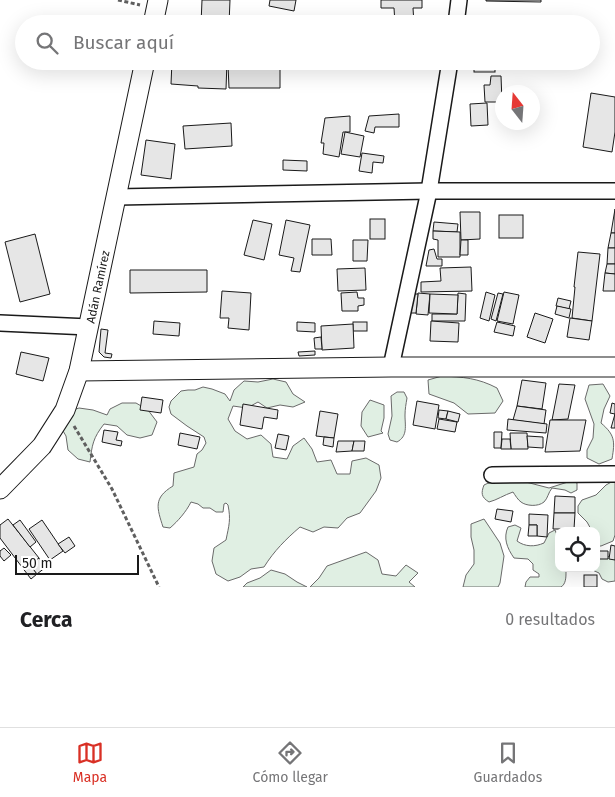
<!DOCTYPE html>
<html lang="es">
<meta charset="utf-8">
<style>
:root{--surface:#fff;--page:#f6f6f6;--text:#202124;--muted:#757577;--line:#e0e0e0;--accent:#d93025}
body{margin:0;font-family:"Fira Sans",sans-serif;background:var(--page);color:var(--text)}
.controls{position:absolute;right:15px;bottom:15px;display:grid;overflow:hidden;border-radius:10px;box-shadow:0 5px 20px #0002}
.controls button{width:45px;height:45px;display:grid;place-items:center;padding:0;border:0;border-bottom:1px solid var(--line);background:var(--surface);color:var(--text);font:25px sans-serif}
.compass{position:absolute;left:495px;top:85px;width:45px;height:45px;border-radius:50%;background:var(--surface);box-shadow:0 5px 20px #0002;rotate:343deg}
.scale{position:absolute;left:15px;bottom:12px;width:124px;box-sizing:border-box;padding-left:5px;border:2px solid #1a1a1a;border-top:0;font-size:14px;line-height:18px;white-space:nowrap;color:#1a1a1a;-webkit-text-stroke:4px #fff;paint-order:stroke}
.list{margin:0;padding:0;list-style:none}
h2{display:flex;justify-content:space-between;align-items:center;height:65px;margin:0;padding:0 20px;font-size:21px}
h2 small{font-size:16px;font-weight:400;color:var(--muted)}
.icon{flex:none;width:28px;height:28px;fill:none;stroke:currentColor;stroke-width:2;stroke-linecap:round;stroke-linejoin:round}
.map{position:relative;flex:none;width:615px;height:587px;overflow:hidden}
.search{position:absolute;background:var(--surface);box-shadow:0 5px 20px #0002;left:15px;right:15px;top:15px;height:55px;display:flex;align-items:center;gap:12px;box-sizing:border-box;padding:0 18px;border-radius:28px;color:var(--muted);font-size:19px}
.sheet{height:140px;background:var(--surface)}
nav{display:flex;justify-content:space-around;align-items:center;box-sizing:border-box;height:70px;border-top:1px solid var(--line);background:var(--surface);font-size:14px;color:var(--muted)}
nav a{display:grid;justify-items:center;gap:2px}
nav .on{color:var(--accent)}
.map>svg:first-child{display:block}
</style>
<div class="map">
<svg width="615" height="587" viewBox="0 0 615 587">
<rect width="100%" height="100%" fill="#fff"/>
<g fill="#e0efe3" stroke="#6a6a6a">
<path d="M442,376C463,377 478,378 497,388L503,401L495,413L468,414L454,403L429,394L428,380Z"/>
<path d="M273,379L286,382L293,394L305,402L293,407L280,405L267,408L258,402L247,408L233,406L228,419L235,431L247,439L261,435L271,444L273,457L287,459L293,446L304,438L312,449L317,462L331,460L337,474H350L352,461L366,458L379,465L381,478L376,491L360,513L347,518L338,528L324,527L313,532L300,527C286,539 274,551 264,567L251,569L240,577L228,581L216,574L212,561L214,548L226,540C229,525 231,520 228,505L226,503L224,504L223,512H216L210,508H203L198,504L191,502C186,512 178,521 170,528L163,527C157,508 153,498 173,486L174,473L194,467L197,454L202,450L206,443L204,437L187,426L171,414L169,407L171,401L181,391L188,390H195L203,387L212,389L225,394L230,401L234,390L244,381L258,382Z"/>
<path d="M603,384L610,396L604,409L601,423C615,435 615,441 612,459L599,464L587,458V450L593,438L594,424L585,399L589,385Z"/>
<path d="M397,392H404L407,398C406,404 405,409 405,415C405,426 408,436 397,442L390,440L388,434L392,416L391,396Z"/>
<path d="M370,400L384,405V418L381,431L383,433L368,437L361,426L362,412Z"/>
<path d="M122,403H136L148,410L157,422L152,435L140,438L127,435L117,426L104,424C93,438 92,445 90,462L78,459L68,450L66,436L59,424L67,412L79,408L93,410L107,415L110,409Z"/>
<path d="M497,479L522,481L549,488L571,481L577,483V490L571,493L565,490L552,488C548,493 548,498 544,502C538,507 526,506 521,502C518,500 515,495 513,492C504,495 497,500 489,502C481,497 481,493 484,485Z"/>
<path d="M615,480V535L613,541L601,546H596V531H592L587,522L578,513V506L582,500L596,495L606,485Z"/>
<path d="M484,519L500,543L504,556L500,583L498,587H463L466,575L474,564V550L471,537V524Z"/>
<path d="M515,525L521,528L517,541C525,547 535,547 544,543L549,533L555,530L559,540V568H568L566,572C566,577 566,584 561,587H525L526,582L530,577H539V574L533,570V564L528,559L514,558C507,548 503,538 508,527Z"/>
<path d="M366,552L378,560L382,574L396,576L406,565L418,573L409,582L415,587H310L319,578L327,566Z"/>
<path d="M603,556L615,557V581L608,582L602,579L599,573L588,568H596V559Z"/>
<path d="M271,570L285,574L297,582L307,587H243L247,583L260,578Z"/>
</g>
<g fill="#e6e6e6" stroke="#1a1a1a">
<path d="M202,0H230L229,24H201Z"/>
<path d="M270,0H296L294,11L269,6Z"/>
<path d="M381,0H422V8H413L414,24H395L394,8H381Z"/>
<path d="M486,0H541V2L486,1Z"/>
<path d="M172,61H227L226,89L198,88V86L171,84Z"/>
<rect x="474" y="61" width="21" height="11"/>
<path d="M228,65H280V88H229Z"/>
<path d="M491,76H501L502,102H485L484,85H490Z"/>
<path d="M591,93L615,97V132L612,152L583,147Z"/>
<path d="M487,103L488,125L471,126L470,104Z"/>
<path d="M399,114V127H375L374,133L365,131L369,116Z"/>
<path d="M350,116V132H343L339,157L323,154L324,143H321L325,118Z"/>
<path d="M231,123L232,146L185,149L183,126Z"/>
<path d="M345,132L364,136L360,157L341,154Z"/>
<path d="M146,140L175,144L171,179L141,175Z"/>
<path d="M362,153L384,156L383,163L373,162L372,173L359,171Z"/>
<path d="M283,160L307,161V171L283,170Z"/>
<path d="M615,209V233H611Z"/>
<path d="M460,212H480V239L461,240Z"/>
<rect x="499" y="215" width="24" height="23"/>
<rect x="370" y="219" width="15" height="20"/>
<path d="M253,220L272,224L264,260L244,255Z"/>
<path d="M286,220L310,225L300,272L291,271L294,258L279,255Z"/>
<path d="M434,222L458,224L457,232L433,231Z"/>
<path d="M433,231L460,232V257H438V240L433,239Z"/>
<path d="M611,233H615V248H608Z"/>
<path d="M35,234L50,294L20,302L5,242Z"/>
<path d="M312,239H331L332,255H312Z"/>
<path d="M353,240H368L367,261H353Z"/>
<path d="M461,240H468V255H460Z"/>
<path d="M608,248H615V264H607Z"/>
<path d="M434,249L437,259H442V266H426L429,250Z"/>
<path d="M578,252L600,254L592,321L572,318L575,287H574Z"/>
<path d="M607,264H615V274L605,273Z"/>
<path d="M471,267L472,291L421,292V282L441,281L440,268Z"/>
<path d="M365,268L366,290L338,291L337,269Z"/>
<path d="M130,270H207V292L130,293Z"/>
<path d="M605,273L615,274V291H603Z"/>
<path d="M222,291L251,293L249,330L228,328L229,318H220Z"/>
<path d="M357,292L358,298H364V305L358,306V311H342L341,293Z"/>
<path d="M486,292L495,295L489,321L480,318Z"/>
<path d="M504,292L519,295L513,324L497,321Z"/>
<path d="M418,293L430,294L428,315L416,314Z"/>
<path d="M458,293L466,294L465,321H432V314H457Z"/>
<path d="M498,293L503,294L496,321L491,319Z"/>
<path d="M410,294H418L416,313H408Z"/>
<path d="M430,294L458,295L457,314L429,313Z"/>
<path d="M558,298L571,301L569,309L556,306Z"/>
<path d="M557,306L571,309L569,318L555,314Z"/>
<path d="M535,313L553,319L545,343L527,337Z"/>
<path d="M570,318L592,321L589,340L567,337Z"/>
<path d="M154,321L180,323L179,336L153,334Z"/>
<path d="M431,321L459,323L458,342L430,341Z"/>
<path d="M297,322L315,323V332L297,331Z"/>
<rect x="353" y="322" width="14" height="9"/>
<path d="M497,322L515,326L513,336L494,332Z"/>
<path d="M353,324L354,348L322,350L321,326Z"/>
<path d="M101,329L108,330L105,353L112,354L111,358L104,357L99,352Z"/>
<path d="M321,337L322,349H315L314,338Z"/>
<path d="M315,351V355L299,356L298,352Z"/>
<path d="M21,352L49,358L43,381L16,374Z"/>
<path d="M522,380L546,383L542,409L517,406Z"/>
<path d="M559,384L575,385L568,419L552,420Z"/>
<path d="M142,397L163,400L161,413L140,410Z"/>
<path d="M417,401L439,405L435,429L413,425Z"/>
<path d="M612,403L615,404V428H611L615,414L610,413Z"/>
<path d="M243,404L278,410L277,419L264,417L262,429L240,425Z"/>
<path d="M517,406L546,410L544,424L513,420Z"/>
<path d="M439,410L448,411L446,419L438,418Z"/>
<path d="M320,411L338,414L334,438L316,436Z"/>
<path d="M448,411L460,414L458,422L446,419Z"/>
<path d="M439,419L457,422L455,432L437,429Z"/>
<path d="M508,419L547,424L546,433L507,430Z"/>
<path d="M550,420H586L580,451L545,452Z"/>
<path d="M104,430L118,432L116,440L122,441L121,446L102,442Z"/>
<path d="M494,432H502L501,448H494Z"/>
<path d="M180,433L200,437L197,449L178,445Z"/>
<path d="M510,433H527L528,449H511Z"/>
<path d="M278,434L289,436L286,450L275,448Z"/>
<path d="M527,436L543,437V448L528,447Z"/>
<path d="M324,437L334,438L333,447L323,445Z"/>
<path d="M502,439H510L511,449H501Z"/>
<path d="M338,441H354L352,451L336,452Z"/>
<path d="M354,441H365L364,451H352Z"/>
<path d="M555,496L575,497V513H554Z"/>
<path d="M497,509L513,511L511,522L495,519Z"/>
<path d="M554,513H575L574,529H553Z"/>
<path d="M529,514L548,515L547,537L537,536V525H529Z"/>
<path d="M8,519L39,558L31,565L37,574L31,579L0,538V525Z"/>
<path d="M20,520L36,542L30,547L13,525Z"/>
<path d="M42,520L63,551L50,560L29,529Z"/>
<path d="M529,525H537V536H528Z"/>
<path d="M69,537L75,546L65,553L58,544Z"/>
<path d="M611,545L615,546V560L609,559Z"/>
<path d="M4,548L11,555L4,561L0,556V551Z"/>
<path d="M598,551H608V559H597Z"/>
<path d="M39,558L46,567L37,574L30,565Z"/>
<rect x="584" y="575" width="13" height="12"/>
</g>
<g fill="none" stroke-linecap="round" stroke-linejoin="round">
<defs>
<g id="minor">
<path d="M456,24L459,0"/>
<path d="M117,197L429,191H615"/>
<path d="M0,323L89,327"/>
<path d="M391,367L429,191L450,61"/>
<path d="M492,475L615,474"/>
</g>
<g id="tertiary">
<path d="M153,24L158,0"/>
<path d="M79,371L391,367H615"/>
<path d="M0,489L42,446L65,410L79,371L145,61"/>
</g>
</defs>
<use href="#minor" stroke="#1a1a1a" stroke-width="18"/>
<use href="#tertiary" stroke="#1a1a1a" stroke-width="21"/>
<g stroke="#5f5f5f" stroke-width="3" stroke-dasharray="4 2.5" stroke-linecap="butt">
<path d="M118,0L140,5"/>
<path d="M74,426L112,489L159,587"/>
</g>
<use href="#minor" stroke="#fff" stroke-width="15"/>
<use href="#tertiary" stroke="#fff" stroke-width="19"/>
</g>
<g text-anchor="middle" stroke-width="4" stroke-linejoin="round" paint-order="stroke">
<g font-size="12" fill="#1a1a1a" stroke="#fff">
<text transform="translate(98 287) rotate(-78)" y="4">Adán Ramírez</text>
</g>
</g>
</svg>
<div class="controls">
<button><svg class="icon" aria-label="locate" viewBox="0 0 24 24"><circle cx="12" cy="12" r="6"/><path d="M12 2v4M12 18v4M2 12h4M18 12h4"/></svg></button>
</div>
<svg class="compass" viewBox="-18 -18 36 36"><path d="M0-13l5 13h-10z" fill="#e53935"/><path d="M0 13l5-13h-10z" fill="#757577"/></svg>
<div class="scale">50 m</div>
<div class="search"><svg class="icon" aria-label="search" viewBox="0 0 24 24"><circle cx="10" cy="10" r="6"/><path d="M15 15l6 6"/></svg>Buscar aquí</div>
</div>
<section class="sheet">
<h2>Cerca<small>0 resultados</small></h2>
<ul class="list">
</ul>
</section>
<nav>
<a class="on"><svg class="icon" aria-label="map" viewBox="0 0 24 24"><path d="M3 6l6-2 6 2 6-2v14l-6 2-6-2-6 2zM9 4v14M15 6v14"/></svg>Mapa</a>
<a><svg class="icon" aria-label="directions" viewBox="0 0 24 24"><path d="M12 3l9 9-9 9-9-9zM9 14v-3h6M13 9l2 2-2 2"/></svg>Cómo llegar</a>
<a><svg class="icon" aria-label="saved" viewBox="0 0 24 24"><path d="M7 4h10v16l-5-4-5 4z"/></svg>Guardados</a>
</nav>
